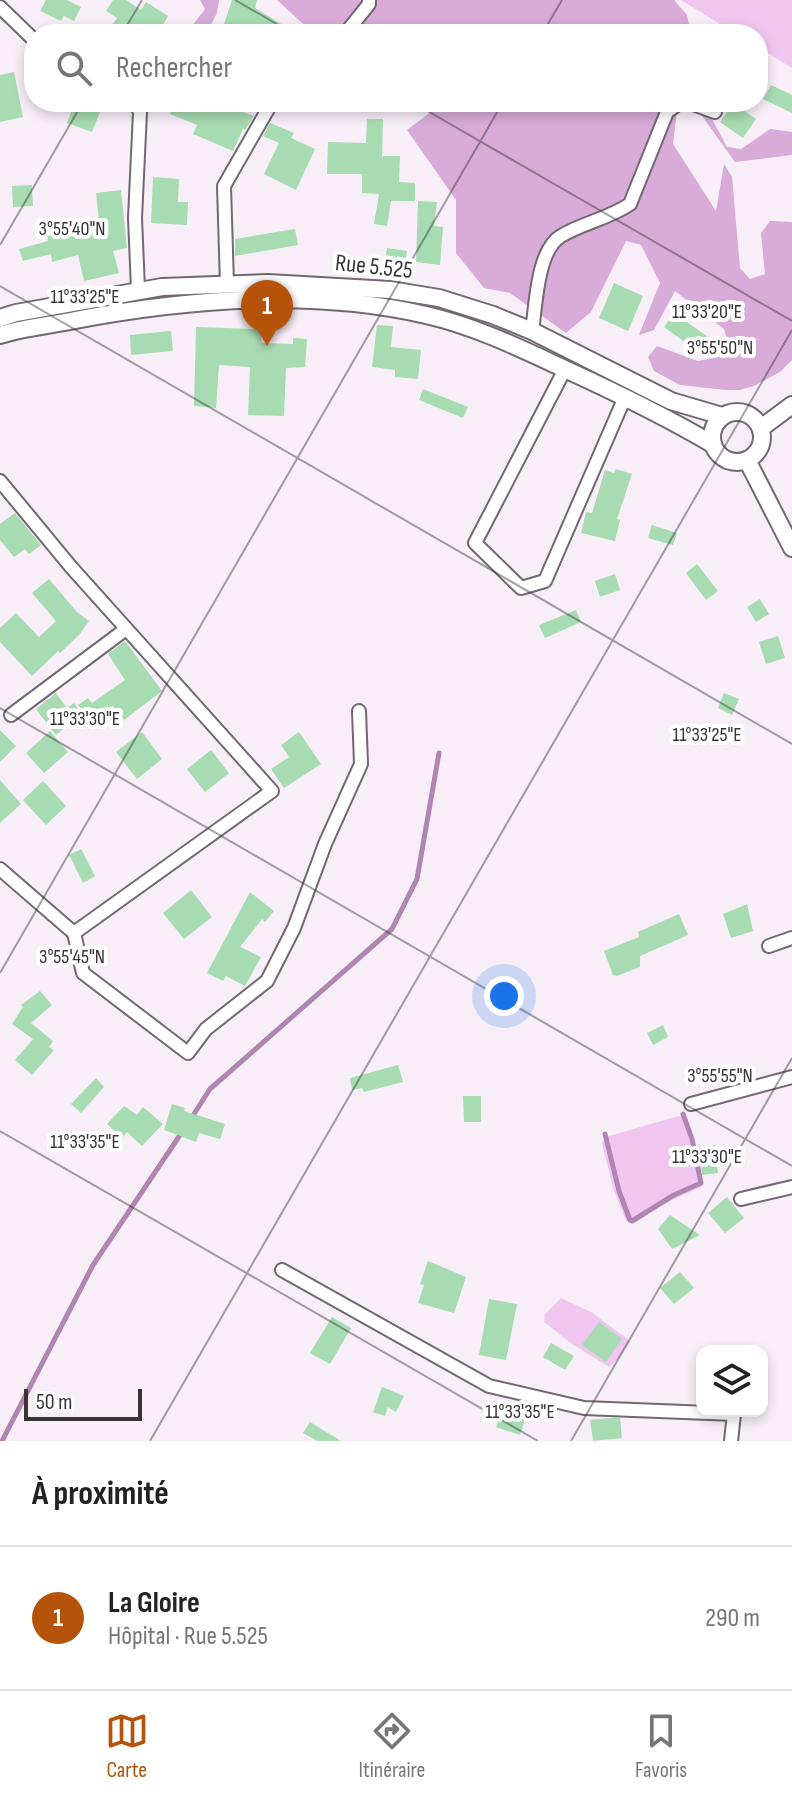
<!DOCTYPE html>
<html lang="fr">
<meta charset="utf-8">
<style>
:root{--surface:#fff;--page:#f6f6f6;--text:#222;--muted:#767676;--line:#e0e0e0;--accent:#b45309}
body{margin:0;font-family:"Sofia Sans Condensed",sans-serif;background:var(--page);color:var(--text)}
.controls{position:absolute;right:24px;bottom:24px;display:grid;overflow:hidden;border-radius:16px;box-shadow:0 4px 12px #0003}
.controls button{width:72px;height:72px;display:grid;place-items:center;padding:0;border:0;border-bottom:2px solid var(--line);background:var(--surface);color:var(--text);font:40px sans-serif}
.scale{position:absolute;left:24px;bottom:20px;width:118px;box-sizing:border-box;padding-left:8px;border:4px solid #373337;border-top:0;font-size:22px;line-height:28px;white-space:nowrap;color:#373337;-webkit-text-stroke:6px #fff;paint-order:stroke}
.you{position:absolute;left:504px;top:996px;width:28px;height:28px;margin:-20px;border:6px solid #fff;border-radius:50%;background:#1a73e8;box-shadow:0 0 0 12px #1a73e833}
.badge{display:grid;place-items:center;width:52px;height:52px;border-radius:50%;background:var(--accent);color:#fff;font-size:26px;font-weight:700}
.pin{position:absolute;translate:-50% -66px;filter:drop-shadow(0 2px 4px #0008)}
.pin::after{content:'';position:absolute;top:42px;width:28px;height:24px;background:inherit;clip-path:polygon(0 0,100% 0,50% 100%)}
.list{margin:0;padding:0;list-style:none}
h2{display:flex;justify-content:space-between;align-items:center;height:104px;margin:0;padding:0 32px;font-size:34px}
h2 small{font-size:26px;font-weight:400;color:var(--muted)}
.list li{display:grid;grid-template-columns:52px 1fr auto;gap:24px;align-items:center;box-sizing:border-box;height:144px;padding:0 32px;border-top:2px solid var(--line)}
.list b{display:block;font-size:30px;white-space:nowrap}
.list p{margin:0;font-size:26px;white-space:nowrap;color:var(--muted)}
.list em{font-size:26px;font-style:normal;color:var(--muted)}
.icon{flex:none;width:44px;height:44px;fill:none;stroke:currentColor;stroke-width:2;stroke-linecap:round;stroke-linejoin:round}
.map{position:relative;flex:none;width:792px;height:1441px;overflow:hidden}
.search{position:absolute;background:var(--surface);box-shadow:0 4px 12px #0003;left:24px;right:24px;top:24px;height:88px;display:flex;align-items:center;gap:20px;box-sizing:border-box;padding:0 28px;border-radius:32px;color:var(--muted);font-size:30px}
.sheet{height:248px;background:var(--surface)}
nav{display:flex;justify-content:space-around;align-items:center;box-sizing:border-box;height:112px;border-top:2px solid var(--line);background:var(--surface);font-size:22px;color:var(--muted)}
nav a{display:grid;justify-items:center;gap:4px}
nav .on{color:var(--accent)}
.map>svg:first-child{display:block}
</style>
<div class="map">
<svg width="792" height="1441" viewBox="0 0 792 1441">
<rect width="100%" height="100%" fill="#f8eef8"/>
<g fill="#f0c6f1">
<path d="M681,0H792V68L758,47V34H736Z"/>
<path d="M678,1116L685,1117L690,1129L701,1187L661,1205L636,1222L626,1221L613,1188L602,1143L606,1137Z"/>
<path d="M561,1298L591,1312L630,1341L619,1358L609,1367L572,1344L544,1322L545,1314Z"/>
</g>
<g fill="#d8abd9">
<path d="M200,0H219L217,13L206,34H186L205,9Z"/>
<path d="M277,0H674L687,15L691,34H314Z"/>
<path d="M441,102H678L673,144L716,211L724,164L732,177L740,268L750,279L765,274L761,233L770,221L792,222V360L780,372L754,386L740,390H726L680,385L654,371L648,357L657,346L698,361L724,356L728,343L724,329L675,291L654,330L639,335L660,283L641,245L626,241L591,312L566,333L510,293L484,288L456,253V200L407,130L440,105Z"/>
<path d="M692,102L706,108L727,147L741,149L770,129L792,132V155L735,162Z"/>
</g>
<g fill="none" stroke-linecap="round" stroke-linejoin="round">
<g stroke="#b085b1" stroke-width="5">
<path d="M192,1117L210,1089L392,929L417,879L439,753"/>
<path d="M605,1134L619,1191L630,1220L632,1221L674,1195L701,1183L692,1139L683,1114"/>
<path d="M2,1441L93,1265L182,1132"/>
</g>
</g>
<g fill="#a7dbb1">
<path d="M46,0H67L81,7L74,21L64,16L61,21L40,11Z"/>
<path d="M113,0H126L141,10L146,2L168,16L158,34H105L117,18L106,11Z"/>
<path d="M232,0H257L255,8L298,34H243L223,27Z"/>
<path d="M14,72L23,117L0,122V75Z"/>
<path d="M771,85L792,95V113L763,99Z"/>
<path d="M75,102H104L92,132L67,123Z"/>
<path d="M175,102H212L254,116L245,130L243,129L233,151L193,134L197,125L170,114Z"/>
<path d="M733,103L756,119L743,138L720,122Z"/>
<path d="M367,119H383L382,159L383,156H400L399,182L415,183V201H391L387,226L374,224L379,194L362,193V174H327L328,142L366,143Z"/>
<path d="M270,123L294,133L291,138L315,149L296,190L264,174L279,143L263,136Z"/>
<path d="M153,177L179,179L178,202H188L187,225L151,223Z"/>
<path d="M32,185L33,206L13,207L12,186Z"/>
<path d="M121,190L127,248L113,251L119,273L84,281L78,255L52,262L51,254L23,261L19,249L48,241L47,236L99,222L96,193Z"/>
<path d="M418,201L437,202L434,226L443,227L440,265L416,262Z"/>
<path d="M295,229L298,245L235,256V239Z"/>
<path d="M387,248L407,251L405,263L385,261Z"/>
<path d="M614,283L643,296L628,331L599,318Z"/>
<path d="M674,313L715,342L704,356L664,327Z"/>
<path d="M377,325L393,326L391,347L421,350L418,379L395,377V370L372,367Z"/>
<path d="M196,327L260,329L262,343L293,344V338L307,339L305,367L286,368L284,416L248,415L250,367L219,365L216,408L194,406Z"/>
<path d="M171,331L173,351L131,355L130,335Z"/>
<path d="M423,389L468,407L463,418L419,400Z"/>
<path d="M616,469L632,474L617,519L620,520L615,541L581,533L586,512L592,513L605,470L614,473Z"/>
<path d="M15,513L41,545L29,554L25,549L14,557L0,540V524Z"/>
<path d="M652,525L677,533L673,545L648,538Z"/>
<path d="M697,564L718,591L706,600L686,573Z"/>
<path d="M615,574L620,590L600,597L595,581Z"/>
<path d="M49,579L77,612L89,621L79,635L60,653L58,651L32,676L0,642V628L16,613L39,637L56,621L32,593Z"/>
<path d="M760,599L769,614L756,622L747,607Z"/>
<path d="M576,610L581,622L545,638L539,625Z"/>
<path d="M778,636L785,658L766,664L759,642Z"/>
<path d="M125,641L162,691L124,720L113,706L92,723L78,705L88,698L92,703L125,680L108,654Z"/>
<path d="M56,693L67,708L74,703L82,714L56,735L36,709Z"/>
<path d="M724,693L739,699L732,715L718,708Z"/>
<path d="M0,730L16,746L0,762Z"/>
<path d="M50,731L68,752L44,773L26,753Z"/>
<path d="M142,732L162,759L137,779L116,752Z"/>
<path d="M299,732L321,764L284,788L271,769L289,757L281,745Z"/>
<path d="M211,750L229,773L205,792L187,769Z"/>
<path d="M0,780L21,804L0,823Z"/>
<path d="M43,781L66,806L46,825L23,800Z"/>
<path d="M81,849L95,876L83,883L69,855Z"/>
<path d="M191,890L212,917L184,939L163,913Z"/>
<path d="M250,892L274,911L265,922L262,919L240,947L261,957L245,986L226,976L223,981L207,973Z"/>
<path d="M747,904L753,931L731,938L723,914Z"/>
<path d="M679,914L688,935L640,956V967L617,976L613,975L604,951L639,937L638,932Z"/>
<path d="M40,991L52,1005L31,1023L53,1041L49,1047L54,1050L32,1075L15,1060L33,1039L12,1024L23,1007L21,1005Z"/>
<path d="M663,1025L668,1037L653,1045L647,1033Z"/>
<path d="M398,1065L403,1082L364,1092L362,1088L352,1090L350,1078Z"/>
<path d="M96,1078L104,1087L81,1113L71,1104Z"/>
<path d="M463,1096H481V1122H464Z"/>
<path d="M172,1104L185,1108L184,1111L225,1124L220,1139L199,1133L196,1142L164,1130Z"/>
<path d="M124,1106L137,1115L143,1107L163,1124L142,1146L127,1132L122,1138L107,1124Z"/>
<path d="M715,1145L718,1173L702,1175L699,1147Z"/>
<path d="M727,1197L744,1218L725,1233L708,1213Z"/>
<path d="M670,1215L700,1235L672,1249L658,1229Z"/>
<path d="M428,1261L466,1277L454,1313L418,1303L424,1285L420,1284Z"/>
<path d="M680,1272L694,1288L674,1304L660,1288Z"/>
<path d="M489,1299L517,1304L506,1360L479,1355Z"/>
<path d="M332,1317L351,1328L330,1364L310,1353Z"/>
<path d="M599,1322L622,1339L606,1362L582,1345Z"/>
<path d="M551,1343L574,1356L565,1370L543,1357Z"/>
<path d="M382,1387L404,1396L396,1412L388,1407L385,1416L373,1412Z"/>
<path d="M504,1402L528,1410L520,1435L496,1427Z"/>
<path d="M611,1418H620L622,1438L593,1441L590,1420Z"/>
<path d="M310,1422L341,1441H317L303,1433Z"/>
</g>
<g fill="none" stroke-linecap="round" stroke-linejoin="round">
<defs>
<g id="minor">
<path d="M0,7L34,40"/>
<path d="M345,34L369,4V0"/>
<path d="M135,102L140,112L135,218L138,289"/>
<path d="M227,284L224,186L272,102"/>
<path d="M532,331C536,305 537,250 561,236C582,223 608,219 630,204L667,112L678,104H693L715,112"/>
<path d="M565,369L475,543L521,588L545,581L625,397"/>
<path d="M0,481L71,567L272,791L74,933L83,973L188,1053L206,1029L267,981L294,928L325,844L361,764L359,711"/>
<path d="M11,715L126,629"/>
<path d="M0,869L74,933"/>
<path d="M769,946L792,938"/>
<path d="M691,1104L792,1077"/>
<path d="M741,1199L792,1187"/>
<path d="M282,1270L489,1386L584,1408L734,1414L731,1441"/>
</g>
<g id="tertiary">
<path d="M0,318L16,313L162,287L268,283L390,290L439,298L493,315L532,331L671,401L722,416"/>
<path d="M0,335C21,328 43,326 65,322C182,299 309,288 426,315C475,326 522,349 567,370C617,393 665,416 712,444"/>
<circle cx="737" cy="437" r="25"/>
<path d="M761,428L792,405"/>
<path d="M747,460L792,548"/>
</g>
</defs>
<use href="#minor" stroke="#716871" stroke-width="16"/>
<use href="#tertiary" stroke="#716871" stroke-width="20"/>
<use href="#minor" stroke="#fff" stroke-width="12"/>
<use href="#tertiary" stroke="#fff" stroke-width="16"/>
</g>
<path fill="none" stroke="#373337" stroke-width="2" stroke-opacity="0.45" d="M235,0L294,34M122,34L142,0M542,34L562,0M412,102L792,321M0,245L83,102M0,286L792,744M0,708L792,1166M0,973L503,102M0,1131L538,1441M150,1441L792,330M571,1441L792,1058"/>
<g text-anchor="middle" stroke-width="8" stroke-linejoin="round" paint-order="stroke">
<g font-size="24" fill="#373337" stroke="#fff">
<text transform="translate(374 266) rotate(6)" y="8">Rue 5.525</text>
</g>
</g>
<g font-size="20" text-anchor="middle" fill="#373337" stroke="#fff" stroke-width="8" stroke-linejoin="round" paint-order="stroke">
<text x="72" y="235">3°55'40"N</text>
<text x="85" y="303">11°33'25"E</text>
<text x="707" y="318">11°33'20"E</text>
<text x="720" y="354">3°55'50"N</text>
<text x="85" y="725">11°33'30"E</text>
<text x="707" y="741">11°33'25"E</text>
<text x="72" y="963">3°55'45"N</text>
<text x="720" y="1082">3°55'55"N</text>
<text x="85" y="1148">11°33'35"E</text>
<text x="707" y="1163">11°33'30"E</text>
<text x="520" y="1418">11°33'35"E</text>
</g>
</svg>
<div class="controls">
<button><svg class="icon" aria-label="layers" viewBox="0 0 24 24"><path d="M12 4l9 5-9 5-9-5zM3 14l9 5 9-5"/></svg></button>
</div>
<div class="scale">50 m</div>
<div class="you"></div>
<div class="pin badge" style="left:267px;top:346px">1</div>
<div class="search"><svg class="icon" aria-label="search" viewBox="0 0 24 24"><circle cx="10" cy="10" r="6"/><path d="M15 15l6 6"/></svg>Rechercher</div>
</div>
<section class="sheet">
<h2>À proximité<small></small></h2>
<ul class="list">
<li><span class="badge">1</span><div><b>La Gloire</b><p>Hôpital · Rue 5.525</p></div><em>290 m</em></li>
</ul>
</section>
<nav>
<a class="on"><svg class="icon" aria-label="map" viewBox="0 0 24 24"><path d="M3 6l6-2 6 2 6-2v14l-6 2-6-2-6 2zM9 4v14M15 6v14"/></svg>Carte</a>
<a><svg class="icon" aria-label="directions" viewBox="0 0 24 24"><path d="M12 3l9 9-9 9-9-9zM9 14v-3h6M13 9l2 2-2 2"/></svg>Itinéraire</a>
<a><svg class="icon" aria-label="saved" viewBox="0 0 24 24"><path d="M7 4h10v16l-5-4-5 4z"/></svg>Favoris</a>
</nav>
